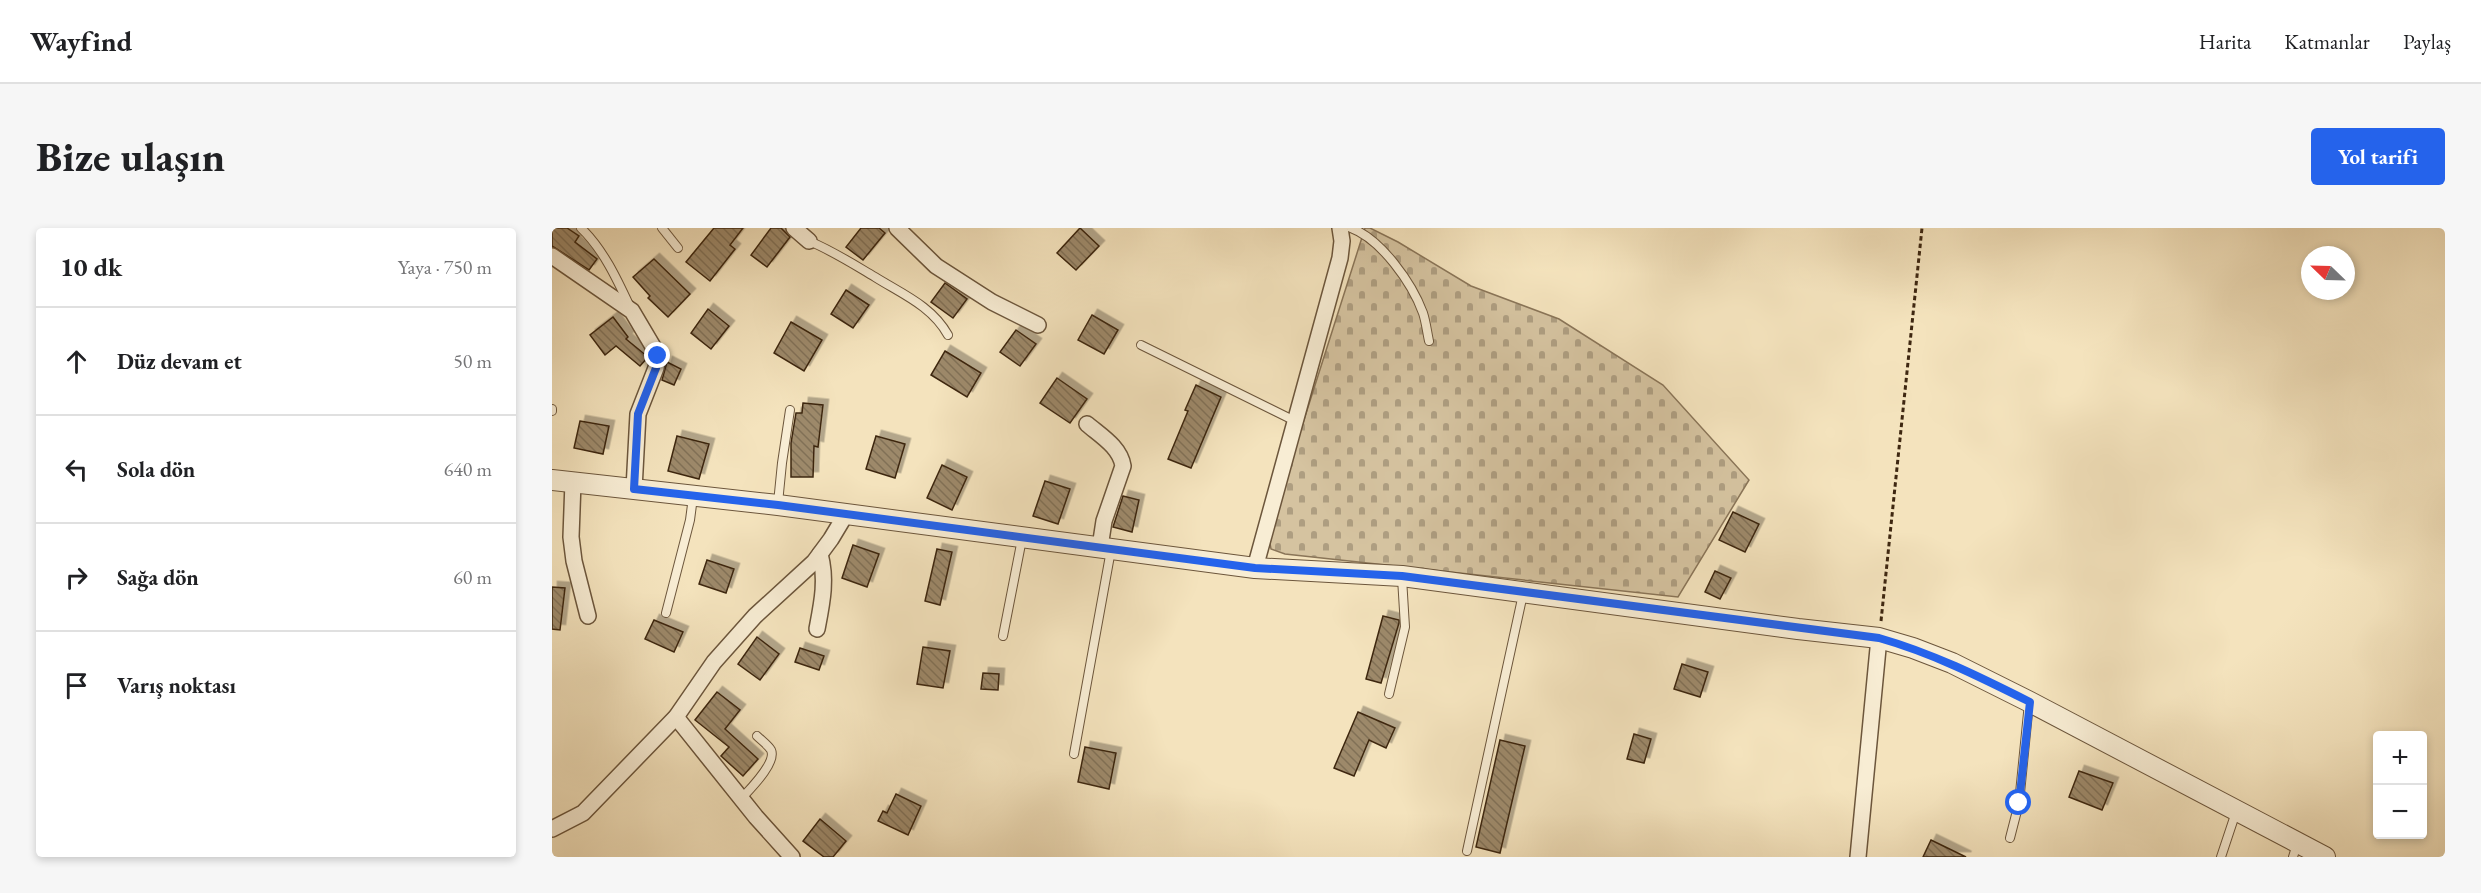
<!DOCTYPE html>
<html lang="tr">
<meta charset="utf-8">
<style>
:root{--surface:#fff;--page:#f6f6f6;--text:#202124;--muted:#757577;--line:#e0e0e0;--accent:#2563eb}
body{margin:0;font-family:"EB Garamond",serif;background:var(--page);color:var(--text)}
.controls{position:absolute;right:18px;bottom:18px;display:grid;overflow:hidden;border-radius:6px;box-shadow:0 3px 9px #0003}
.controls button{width:54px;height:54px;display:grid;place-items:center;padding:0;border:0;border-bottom:2px solid var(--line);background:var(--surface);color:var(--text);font:30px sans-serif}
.compass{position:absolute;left:1749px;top:18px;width:54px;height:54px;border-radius:50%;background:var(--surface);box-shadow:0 3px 9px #0003;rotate:293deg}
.stop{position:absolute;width:18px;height:18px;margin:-14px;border:4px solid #2563eb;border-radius:50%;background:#fff}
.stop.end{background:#2563eb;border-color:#fff;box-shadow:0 2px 6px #0008}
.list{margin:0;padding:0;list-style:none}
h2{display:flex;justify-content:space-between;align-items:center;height:78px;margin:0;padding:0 24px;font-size:26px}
h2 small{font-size:20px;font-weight:400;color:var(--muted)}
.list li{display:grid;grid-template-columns:39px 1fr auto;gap:18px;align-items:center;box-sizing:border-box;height:108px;padding:0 24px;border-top:2px solid var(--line)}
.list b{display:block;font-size:22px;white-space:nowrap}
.list em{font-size:20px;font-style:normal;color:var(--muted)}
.icon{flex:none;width:33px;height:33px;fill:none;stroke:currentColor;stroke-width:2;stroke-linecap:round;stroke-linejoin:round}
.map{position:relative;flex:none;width:1893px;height:629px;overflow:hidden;border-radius:6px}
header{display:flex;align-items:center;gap:36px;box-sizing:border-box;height:84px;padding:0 30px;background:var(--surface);border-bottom:2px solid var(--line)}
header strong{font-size:28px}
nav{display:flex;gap:33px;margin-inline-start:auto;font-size:21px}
.intro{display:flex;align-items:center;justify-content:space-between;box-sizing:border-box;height:144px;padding:0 36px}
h1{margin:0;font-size:42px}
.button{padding:15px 27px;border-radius:6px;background:var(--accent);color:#fff;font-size:21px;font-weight:700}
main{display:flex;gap:36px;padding:0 36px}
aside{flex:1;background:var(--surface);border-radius:6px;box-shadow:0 3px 9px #0003}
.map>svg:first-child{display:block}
</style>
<header>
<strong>Wayfind</strong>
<nav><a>Harita</a><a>Katmanlar</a><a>Paylaş</a></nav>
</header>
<div class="intro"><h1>Bize ulaşın</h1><a class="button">Yol tarifi</a></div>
<main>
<aside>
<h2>10 dk<small>Yaya · 750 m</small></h2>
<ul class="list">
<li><svg class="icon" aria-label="ahead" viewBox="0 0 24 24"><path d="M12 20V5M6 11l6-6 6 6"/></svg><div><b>Düz devam et</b></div><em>50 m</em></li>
<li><svg class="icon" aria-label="left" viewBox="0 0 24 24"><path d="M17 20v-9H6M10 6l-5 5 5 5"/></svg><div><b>Sola dön</b></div><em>640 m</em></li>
<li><svg class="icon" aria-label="right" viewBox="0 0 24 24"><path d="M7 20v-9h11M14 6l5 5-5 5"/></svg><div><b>Sağa dön</b></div><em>60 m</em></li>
<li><svg class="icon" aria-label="arrive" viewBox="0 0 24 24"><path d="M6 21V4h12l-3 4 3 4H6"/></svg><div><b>Varış noktası</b></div></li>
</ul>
</aside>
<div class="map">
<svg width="1893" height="629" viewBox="0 0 1893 629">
<defs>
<pattern id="cemetery-stones" width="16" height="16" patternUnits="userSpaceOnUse" patternTransform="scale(1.5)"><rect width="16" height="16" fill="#d5c3a0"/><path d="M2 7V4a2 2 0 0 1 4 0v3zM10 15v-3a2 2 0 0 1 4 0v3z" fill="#ae9e81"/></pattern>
<pattern id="building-back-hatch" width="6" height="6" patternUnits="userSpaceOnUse" patternTransform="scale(1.5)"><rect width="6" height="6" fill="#9d896a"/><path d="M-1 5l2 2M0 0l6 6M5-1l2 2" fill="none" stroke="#817056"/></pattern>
<filter id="shadow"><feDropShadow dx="5.5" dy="-5.5" stdDeviation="0" flood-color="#0004"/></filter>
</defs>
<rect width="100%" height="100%" fill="#f4e3bd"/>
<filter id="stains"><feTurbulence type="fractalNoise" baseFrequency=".00333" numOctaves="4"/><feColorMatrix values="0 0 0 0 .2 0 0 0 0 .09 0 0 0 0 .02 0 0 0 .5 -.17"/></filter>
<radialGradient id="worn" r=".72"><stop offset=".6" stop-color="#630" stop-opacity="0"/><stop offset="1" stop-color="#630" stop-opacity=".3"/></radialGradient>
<path fill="url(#cemetery-stones)" stroke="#8a7558" stroke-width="1.5" d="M813,0H818L846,14L919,58L1007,91L1111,157L1197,252L1126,369L733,326L719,321L716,305Z"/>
<g fill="url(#building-back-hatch)" stroke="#3e2711" stroke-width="1.5" filter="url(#shadow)">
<path d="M0,0H15L27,8L23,14L45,31L37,42L0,18Z"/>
<path d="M162,0H191L178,17L183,21L158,53L134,34Z"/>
<path d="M219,0H229L238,9L215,39L199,27Z"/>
<path d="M309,0H327L333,5L311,32L294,19Z"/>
<path d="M528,0L547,18L524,42L505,25Z"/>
<path d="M102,31L138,66L116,89L96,70L98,68L81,49Z"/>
<path d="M393,55L415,71L401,90L379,74Z"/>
<path d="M294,62L317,77L301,100L279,86Z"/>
<path d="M156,81L177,98L159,121L139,105Z"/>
<path d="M540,87L566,102L552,126L526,112Z"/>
<path d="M61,89L76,109L74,111L96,129L88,138L64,118L53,127L38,107Z"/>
<path d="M239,94L270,112L252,143L222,125Z"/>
<path d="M464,102L484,116L468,138L448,124Z"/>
<path d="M393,123L429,145L415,169L379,147Z"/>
<path d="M115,134L129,141L122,157L110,152Z"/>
<path d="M505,150L535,171L518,195L488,175Z"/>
<path d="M644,157L669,169L639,240L616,231L636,183L633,182Z"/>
<path d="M251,175L271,177L266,219L262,218L261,249H239V215L244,185H250Z"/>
<path d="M28,193L57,198L51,226L22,220Z"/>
<path d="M125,208L157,216L147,251L116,243Z"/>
<path d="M324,208L353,216L343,250L314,241Z"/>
<path d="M390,237L415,249L400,282L375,270Z"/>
<path d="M493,253L518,261L506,296L481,288Z"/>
<path d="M571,268L587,272L580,304L561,299Z"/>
<path d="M1181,284L1207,296L1193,324L1167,312Z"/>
<path d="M301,317L327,326L315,359L290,350Z"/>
<path d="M385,321L400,324L388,377L373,373Z"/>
<path d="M155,332L182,341L174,365L147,356Z"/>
<path d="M1163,343L1179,350L1168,371L1153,364Z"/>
<path d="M0,359L13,360L8,402L0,401Z"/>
<path d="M831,388L847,392V395L829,455L814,451Z"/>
<path d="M102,392L131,404L122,424L93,411Z"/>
<path d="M205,409L227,426L208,452L186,436Z"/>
<path d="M371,419L398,423L391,460L365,456Z"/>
<path d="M248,420L272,428L267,442L243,434Z"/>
<path d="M1130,436L1156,444L1148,469L1122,461Z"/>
<path d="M431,445L447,446L446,462L429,461Z"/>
<path d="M165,464L188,482L173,501L206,531L191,548L169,528L177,519L143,492Z"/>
<path d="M806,484L843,500L834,520L817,512L802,548L782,540Z"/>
<path d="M1082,506L1099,511L1092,535L1075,531Z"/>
<path d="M948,512L973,518L948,625L924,619Z"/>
<path d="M533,519L564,525L557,561L526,554Z"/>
<path d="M1527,543L1561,555L1550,582L1517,569Z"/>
<path d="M344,566L369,578L356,607L326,593L331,583L335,585Z"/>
<path d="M268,591L294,613L281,629H272L251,613Z"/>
<path d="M1379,612L1414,629H1371Z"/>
</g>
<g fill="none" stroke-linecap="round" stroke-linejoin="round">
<defs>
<g id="service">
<path d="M29,0C51,21 65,51 78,79"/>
<path d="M110,0L126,20"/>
<path d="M799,0C829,11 860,55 871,85C874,94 875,104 877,113"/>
<path d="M257,13C281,23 301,36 323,49C350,66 380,78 396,107"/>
<path d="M589,117L743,193"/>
<path d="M0,181V183"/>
<path d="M226,275L230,235L238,182"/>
<path d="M114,385L138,292L141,269"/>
<path d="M451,408L470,311"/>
<path d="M837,466L853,399L850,350"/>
<path d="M522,526L559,322"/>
<path d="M189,571C197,562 225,535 219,522C216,517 209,512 205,508"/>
<path d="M1458,610L1467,575L1477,475"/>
<path d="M915,623L971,366"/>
<path d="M1669,629L1684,584"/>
<path d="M1741,629L1745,616"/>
</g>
<g id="minor">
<path d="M242,0L257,13"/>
<path d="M345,0L384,38L440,74L486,97"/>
<path d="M0,28L80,83L106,127L104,140L86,186L82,261"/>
<path d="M535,196C549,208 568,219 571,238L552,293L548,319"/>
<path d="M21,254L19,309L22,333L36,388"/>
<path d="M703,340L788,30L790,13L788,0"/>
<path d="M265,401C270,375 275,352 268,326"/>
<path d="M124,489L204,589L240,629"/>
<path d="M0,601L31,585L124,489L162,434L203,388L262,334L279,311L294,286"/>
<path d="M1306,629L1327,410"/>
</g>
<path id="tertiary" d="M0,252L226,277L703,340L850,348L1246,401L1327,410L1361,420L1400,435L1478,474L1773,629"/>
</defs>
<use href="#service" stroke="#6c563c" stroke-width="10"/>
<use href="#minor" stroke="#6c563c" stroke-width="18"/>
<use href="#tertiary" stroke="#6c563c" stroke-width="22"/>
<path stroke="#3e2711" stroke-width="3" stroke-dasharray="4.5 3" stroke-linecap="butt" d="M1329,393L1370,0"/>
<use href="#service" stroke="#f8edd4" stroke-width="8"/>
<use href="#minor" stroke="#f8edd4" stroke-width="15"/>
<use href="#tertiary" stroke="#f8edd4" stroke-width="20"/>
</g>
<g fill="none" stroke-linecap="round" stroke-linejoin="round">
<path stroke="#2563eb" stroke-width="8" d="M106,128L104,140L86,186L82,261L226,277L703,340L850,348L1327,410C1380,425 1428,449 1478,474L1467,575"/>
</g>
<rect width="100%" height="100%" filter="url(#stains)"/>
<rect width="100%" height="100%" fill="url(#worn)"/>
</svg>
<div class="controls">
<button>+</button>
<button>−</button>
</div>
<svg class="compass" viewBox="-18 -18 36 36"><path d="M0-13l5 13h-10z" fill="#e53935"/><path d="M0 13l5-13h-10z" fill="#757577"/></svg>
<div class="stop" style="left:1467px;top:575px"></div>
<div class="stop end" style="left:106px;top:128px"></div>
</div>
</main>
